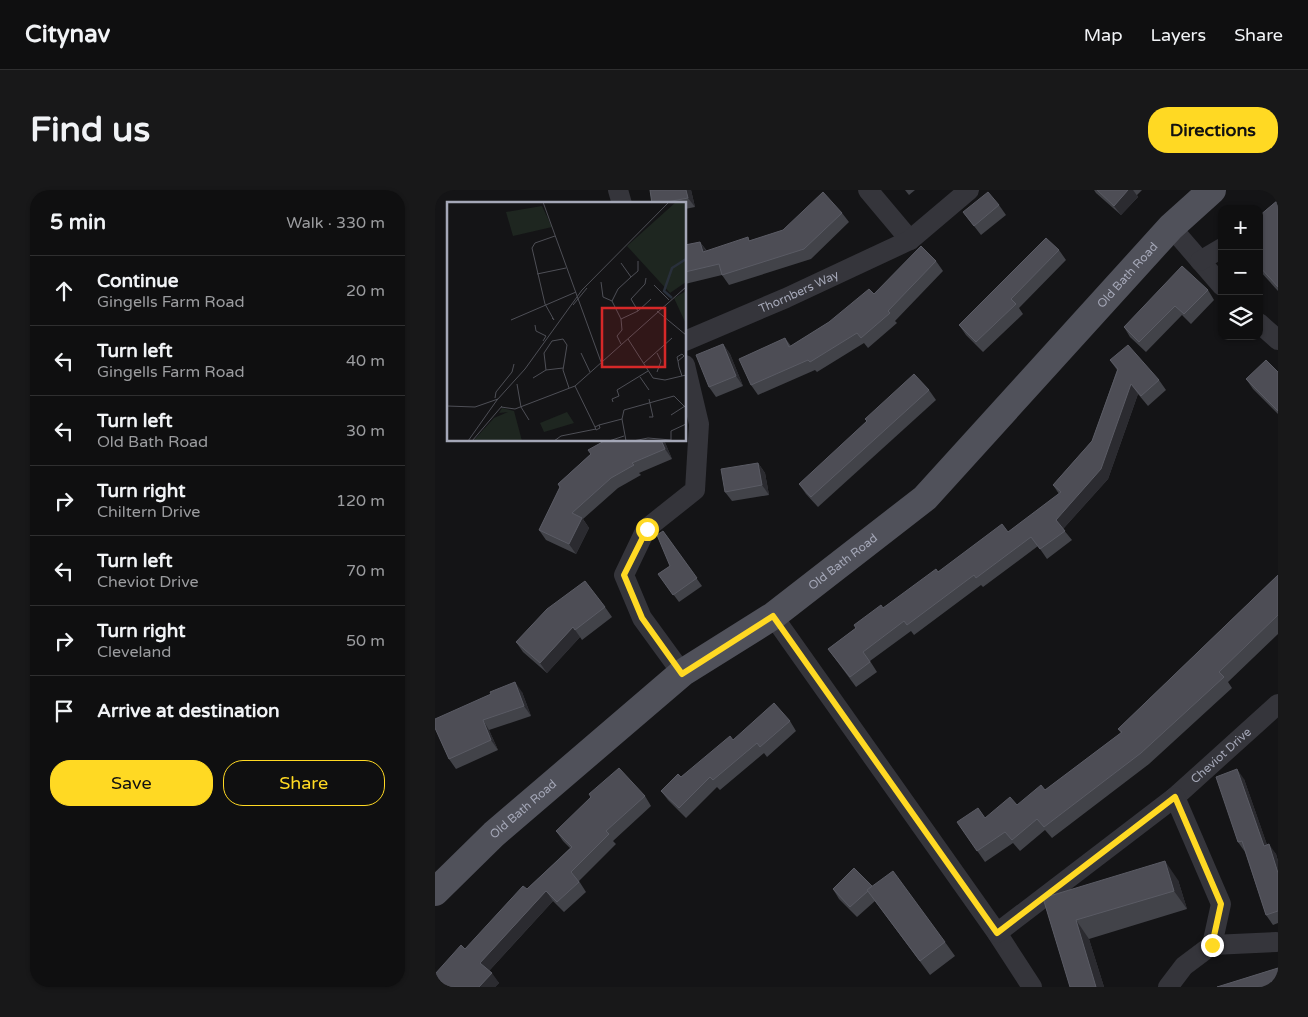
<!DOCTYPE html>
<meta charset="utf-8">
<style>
:root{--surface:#0f0f10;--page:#181819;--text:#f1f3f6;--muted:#9b9c9f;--line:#2f2f30;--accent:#ffd923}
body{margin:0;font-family:"Varela Round",sans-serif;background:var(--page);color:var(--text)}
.controls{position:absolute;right:15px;top:15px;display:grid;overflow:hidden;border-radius:10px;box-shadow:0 1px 4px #0004}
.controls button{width:45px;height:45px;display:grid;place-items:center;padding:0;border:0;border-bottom:1px solid var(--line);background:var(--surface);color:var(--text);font:25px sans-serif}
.stop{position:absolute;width:15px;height:15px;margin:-11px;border:4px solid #ffd923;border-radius:50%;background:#fff}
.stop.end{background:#ffd923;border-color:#fff;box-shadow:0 1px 5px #0008}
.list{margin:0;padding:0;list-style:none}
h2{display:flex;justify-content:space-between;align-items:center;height:65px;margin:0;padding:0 20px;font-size:21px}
h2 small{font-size:16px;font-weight:400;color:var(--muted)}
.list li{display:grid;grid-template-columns:32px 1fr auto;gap:15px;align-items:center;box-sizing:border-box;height:70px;padding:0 20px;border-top:1px solid var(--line)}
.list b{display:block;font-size:19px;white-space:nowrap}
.list p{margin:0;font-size:16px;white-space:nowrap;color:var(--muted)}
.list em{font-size:16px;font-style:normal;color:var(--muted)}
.actions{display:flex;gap:10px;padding:15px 20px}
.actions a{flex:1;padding:11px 0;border:1px solid var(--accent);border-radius:20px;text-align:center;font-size:18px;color:var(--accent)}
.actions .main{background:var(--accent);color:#111}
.icon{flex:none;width:28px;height:28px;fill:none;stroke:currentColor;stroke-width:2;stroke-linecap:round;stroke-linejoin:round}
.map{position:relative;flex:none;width:843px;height:797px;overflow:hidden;border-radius:20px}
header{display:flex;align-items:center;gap:30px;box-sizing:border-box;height:70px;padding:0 25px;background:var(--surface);border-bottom:1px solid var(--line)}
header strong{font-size:24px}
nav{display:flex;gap:28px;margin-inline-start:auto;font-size:18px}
.intro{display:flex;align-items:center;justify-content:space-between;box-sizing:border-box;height:120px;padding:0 30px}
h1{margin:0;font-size:35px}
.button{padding:12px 22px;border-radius:20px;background:var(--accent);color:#111;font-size:18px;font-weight:700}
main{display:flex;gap:30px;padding:0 30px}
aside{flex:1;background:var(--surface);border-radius:20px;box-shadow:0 1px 4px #0004}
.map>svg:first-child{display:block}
</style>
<header>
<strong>Citynav</strong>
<nav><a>Map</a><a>Layers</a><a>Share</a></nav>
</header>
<div class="intro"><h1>Find us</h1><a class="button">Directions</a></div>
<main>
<aside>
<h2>5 min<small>Walk · 330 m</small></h2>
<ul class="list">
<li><svg class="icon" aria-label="ahead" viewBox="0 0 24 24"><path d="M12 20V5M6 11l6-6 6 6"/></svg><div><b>Continue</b><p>Gingells Farm Road</p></div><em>20 m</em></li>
<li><svg class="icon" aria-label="left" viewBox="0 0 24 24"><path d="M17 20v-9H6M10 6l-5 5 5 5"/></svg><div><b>Turn left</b><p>Gingells Farm Road</p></div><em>40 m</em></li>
<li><svg class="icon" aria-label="left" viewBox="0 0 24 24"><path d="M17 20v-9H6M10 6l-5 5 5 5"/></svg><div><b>Turn left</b><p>Old Bath Road</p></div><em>30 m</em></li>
<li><svg class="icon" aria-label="right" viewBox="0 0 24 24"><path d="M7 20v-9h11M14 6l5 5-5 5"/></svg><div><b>Turn right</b><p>Chiltern Drive</p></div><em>120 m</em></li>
<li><svg class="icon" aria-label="left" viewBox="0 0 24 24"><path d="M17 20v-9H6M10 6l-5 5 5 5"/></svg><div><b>Turn left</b><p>Cheviot Drive</p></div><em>70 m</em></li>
<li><svg class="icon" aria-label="right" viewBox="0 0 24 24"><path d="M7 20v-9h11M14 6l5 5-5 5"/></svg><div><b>Turn right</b><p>Cleveland</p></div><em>50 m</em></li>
<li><svg class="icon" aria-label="arrive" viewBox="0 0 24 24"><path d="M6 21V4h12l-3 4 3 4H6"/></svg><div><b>Arrive at destination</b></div></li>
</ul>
<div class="actions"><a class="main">Save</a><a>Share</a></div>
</aside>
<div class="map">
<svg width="843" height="797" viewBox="0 0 843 797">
<rect width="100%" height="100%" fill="#141416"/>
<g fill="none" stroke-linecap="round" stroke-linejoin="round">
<g stroke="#35353b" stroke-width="20">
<path d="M183,0L187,14"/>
<path d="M433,0L475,50"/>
<path d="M736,37L787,96"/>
<path d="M765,71L787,58"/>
<path d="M824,133L843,150"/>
<path id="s1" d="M250,151L351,108L475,50L534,0"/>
<path d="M338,426L562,743L597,797"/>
<path d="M247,483L207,428L189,385L211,339L260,300L264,234L250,175"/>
<path id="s2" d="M562,743L740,607L843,514"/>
<path d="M777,755L841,752"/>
<path d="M733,797L749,776L777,755L786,714L740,607"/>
</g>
<path stroke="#50515a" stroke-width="28" id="s3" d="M0,702L59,644L247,483L338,426L490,308L736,37L777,0"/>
</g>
<g fill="#424349">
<path d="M215,0H256L260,17L250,19V14H217Z"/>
<path d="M470,0H480L474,5Z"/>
<path d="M659,0H707L702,5L703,7L686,25L661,3Z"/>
<path d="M843,10V101L824,80V26Z"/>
<path d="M564,15L571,25L546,45L528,22Z"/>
<path d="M407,23L414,32L376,69L294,95L287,85L250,94V55L265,52L272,61L316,50Z"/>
<path d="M624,60L631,70L584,118L588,124L548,162L531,145L524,135Z"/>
<path d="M501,71L508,81L460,131L462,133L433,158L429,153L382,182L380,180L323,205L316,195L350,148L356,156L439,104Z"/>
<path d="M773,100L779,110L756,134L747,125L711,162L695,147L689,137Z"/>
<path d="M288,154L295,164L308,196L281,207L274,197Z"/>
<path d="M675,170L724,190L731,200L713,216L703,204L673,289L628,339L637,350L612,369L603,356L548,397L546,395L479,445L476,441L435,471L442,482L421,497L393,459L448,418L503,382L573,342L624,304L618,295L657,251L682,180Z"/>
<path d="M843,182V224L818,199L811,189Z"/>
<path d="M494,200L501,210L383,317L371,304L364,294Z"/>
<path d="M171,250H229L237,269L204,283L206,285L183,298L148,329L154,338L141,364L111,350L104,340L125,297L123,294Z"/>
<path d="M323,273L330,283L334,305L297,311L290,302Z"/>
<path d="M228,341L267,396L244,412L223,384L235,376Z"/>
<path d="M843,385V444L793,492L797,498L714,574L617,648L610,640L585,661L578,653L550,672L522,632L550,628L582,615L610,600L686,543L683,539Z"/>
<path d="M170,417L177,427L147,450L145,447L112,483L88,462L81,452Z"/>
<path d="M87,502L96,526L54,540L63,560L21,579L14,569L0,538Z"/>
<path d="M355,531L361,541L332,567L329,563L285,600L282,597L251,628L233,610L226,601L298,550Z"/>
<path d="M809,589L832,655L841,664L843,671V733L838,735L831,725L810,662L803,652Z"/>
<path d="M210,606L216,616L178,651L181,654L144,691L151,702L129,722L118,711L54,781L64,793L60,797H1L0,795V784L30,759L92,699L135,658L128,651L121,641Z"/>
<path d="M743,690L752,719L654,749L669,797H635L608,708Z"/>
<path d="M437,696L510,752L520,766L495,785L440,711L422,727L404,709L398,699Z"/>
</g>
<g fill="#2b2b30">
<path d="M251,0H256L260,17L253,8Z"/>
<path d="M693,0H698L703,7L686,25L679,16Z"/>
<path d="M265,52L272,62H268Z"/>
<path d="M288,154L295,164L308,196L301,186Z"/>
<path d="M696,194L703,204L673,289L628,339L621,330Z"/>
<path d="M226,250H229L237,269L230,259Z"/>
<path d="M323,273L330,283L334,305L327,295Z"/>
<path d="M147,328L154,338L141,364L134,354Z"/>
<path d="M138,437L145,447L112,483L105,473Z"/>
<path d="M80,492L87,502L96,526L89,516Z"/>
<path d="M48,530L54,540L63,560L56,550Z"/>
<path d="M802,579L809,589L836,666L829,656Z"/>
<path d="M834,654L841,664L843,671V683Z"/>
<path d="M730,671L743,690L752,719L739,701Z"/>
<path d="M111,701L118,711L52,783L45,773Z"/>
<path d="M641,730L654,749L669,797H661Z"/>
<path d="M57,783L64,793L60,797H44Z"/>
</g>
<g fill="#4d4d55" stroke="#5a5b64">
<path d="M215,0H251L253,8L221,14H217Z"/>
<path d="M662,0H693L679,16Z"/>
<path d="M388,2L407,23L369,59L287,85L284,74L250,82V55L265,52L268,62L313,47L314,51L348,40Z"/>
<path d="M553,2L564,15L539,36L528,22Z"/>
<path d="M843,10V97L824,76V26Z"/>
<path d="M611,48L624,60L576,109L581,114L541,152L524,135Z"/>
<path d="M486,56L501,71L453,121L455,123L426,148L422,143L375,172L373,170L316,195L304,169L350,148L354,157L394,132L434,99L439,104Z"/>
<path d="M747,76L773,100L749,124L740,116L704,152L689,137Z"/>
<path d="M288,154L301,186L274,197L261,165Z"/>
<path d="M693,155L724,190L706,206L696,194L666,279L621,330L630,341L605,359L596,347L541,388L539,385L472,435L469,431L428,462L435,472L415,487L393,459L421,438L419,435L446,415L448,418L501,379L503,382L567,334L573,342L626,302L618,295L657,251L683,179L675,170Z"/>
<path d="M831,170L843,182V221L811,189Z"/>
<path d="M479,184L494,200L376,307L364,294L432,231L430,229Z"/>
<path d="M171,250H226L230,259L197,273L199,275L176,288L137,323L147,328L134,354L104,340L125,297L123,294L156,264L153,260Z"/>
<path d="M323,273L327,295L290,302L286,279Z"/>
<path d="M228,341L262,388L238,405L223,384L235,376L222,345Z"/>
<path d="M843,385V425L784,482L789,487L706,563L609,637L602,629L577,650L570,642L542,661L522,632L543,618L550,628L575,607L582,615L606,595L610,600L687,542L683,539Z"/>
<path d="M150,391L170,417L140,440L138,437L105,473L81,452L112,419Z"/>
<path d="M80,492L89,516L48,530L56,550L14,569L0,538V529L56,504L55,502Z"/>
<path d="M339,513L355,531L325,557L322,553L278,590L275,587L244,618L226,601L243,584L246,587L295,546L298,550Z"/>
<path d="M184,578L210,606L171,641L174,644L136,682L144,692L122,712L111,701L45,773L57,783L44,797H4L0,793V784L26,755L30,759L88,696L92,699L137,657L121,641L156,607L154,604Z"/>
<path d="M802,579L829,656L834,654L843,683V721L831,725L807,651L803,652L781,587Z"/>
<path d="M730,671L739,701L641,730L661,797H635L608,708Z"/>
<path d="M419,678L437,696L432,700L433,701L415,717L398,699Z"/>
<path d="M458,681L510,752L485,771L432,700Z"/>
<path d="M843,778V797H782Z"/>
</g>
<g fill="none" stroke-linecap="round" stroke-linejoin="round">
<path stroke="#ffd923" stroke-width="6" d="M212,339L189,385L207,428L247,484L338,426L562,743L740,607L786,714L777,755"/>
</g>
<g text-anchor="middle" stroke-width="5" stroke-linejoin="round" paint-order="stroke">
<g font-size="12" fill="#a4a7b7" stroke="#0f0f11">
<text dy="4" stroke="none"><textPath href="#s3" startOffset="931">Old Bath Road</textPath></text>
<text dy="4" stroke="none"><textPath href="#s1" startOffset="124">Thornbers Way</textPath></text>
<text dy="4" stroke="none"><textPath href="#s3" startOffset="526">Old Bath Road</textPath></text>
<text dy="4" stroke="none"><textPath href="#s2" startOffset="286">Cheviot Drive</textPath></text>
<text dy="4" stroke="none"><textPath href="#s3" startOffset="121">Old Bath Road</textPath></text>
</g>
</g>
<g transform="translate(12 12)">
<rect width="239" height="239" fill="#141416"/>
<path d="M229,0H239V80L223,91L180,44ZM95,4L105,25L66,34L59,10ZM239,89V122L227,96ZM55,206L67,209L75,239H26L47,216L61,210L52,211ZM120,210L127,221L97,230L93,221Z" fill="#1e2620"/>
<path fill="none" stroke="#29303b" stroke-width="2.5" d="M225,96L217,89L225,66L239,57"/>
<path fill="none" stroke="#4e4f56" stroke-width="1" d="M96,0L154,160M174,61L184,75L191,69V59M90,72L119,66M154,80L156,95L165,99L174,117L175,128L170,134L174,142M207,83L222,98M165,99L171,87L184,75M126,103L140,86M191,109L184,97L198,82L199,76M210,109L239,133M105,116L107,118L98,102L85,46L88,41L108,34M174,117L191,109L204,97M64,118L129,90M88,123L89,129L99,134L96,139M181,137L206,176L218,178L239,173M134,151L143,170M210,151L214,159L210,170M231,159L237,154L235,152L230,155L231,159L232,165L235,174M197,161L225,136M99,168L97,151L105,139L116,137L120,143L116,168L122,186M193,175L202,188M86,176L99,168L116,166M70,182L74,205L82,218M128,184L148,225M48,196L49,190L65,170L67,162M166,200L165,197L172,194L170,188L201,169M0,204L28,205L51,197M54,205L68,207L128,184L239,85M224,213L238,204M202,215H206L202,197M152,223L175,217M152,223L153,226L149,228L148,225ZM21,239L50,198L78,167L135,88L222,0M25,239L55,204M107,239L114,234L149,227M162,239L177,234M179,239L175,217L177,208L227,194L239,206M186,239L201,236L224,238V229L239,222"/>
<path fill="#d62828" fill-opacity="0.15" stroke="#d62828" stroke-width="2.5" d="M155,106H218V165H155Z"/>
<rect width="239" height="239" fill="none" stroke="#a4a7b7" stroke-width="2.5"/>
</g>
</svg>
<div class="controls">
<button>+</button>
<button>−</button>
<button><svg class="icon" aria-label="layers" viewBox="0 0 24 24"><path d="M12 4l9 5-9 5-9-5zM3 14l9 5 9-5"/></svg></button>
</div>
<div class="stop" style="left:212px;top:339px"></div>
<div class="stop end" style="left:777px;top:755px"></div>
</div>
</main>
